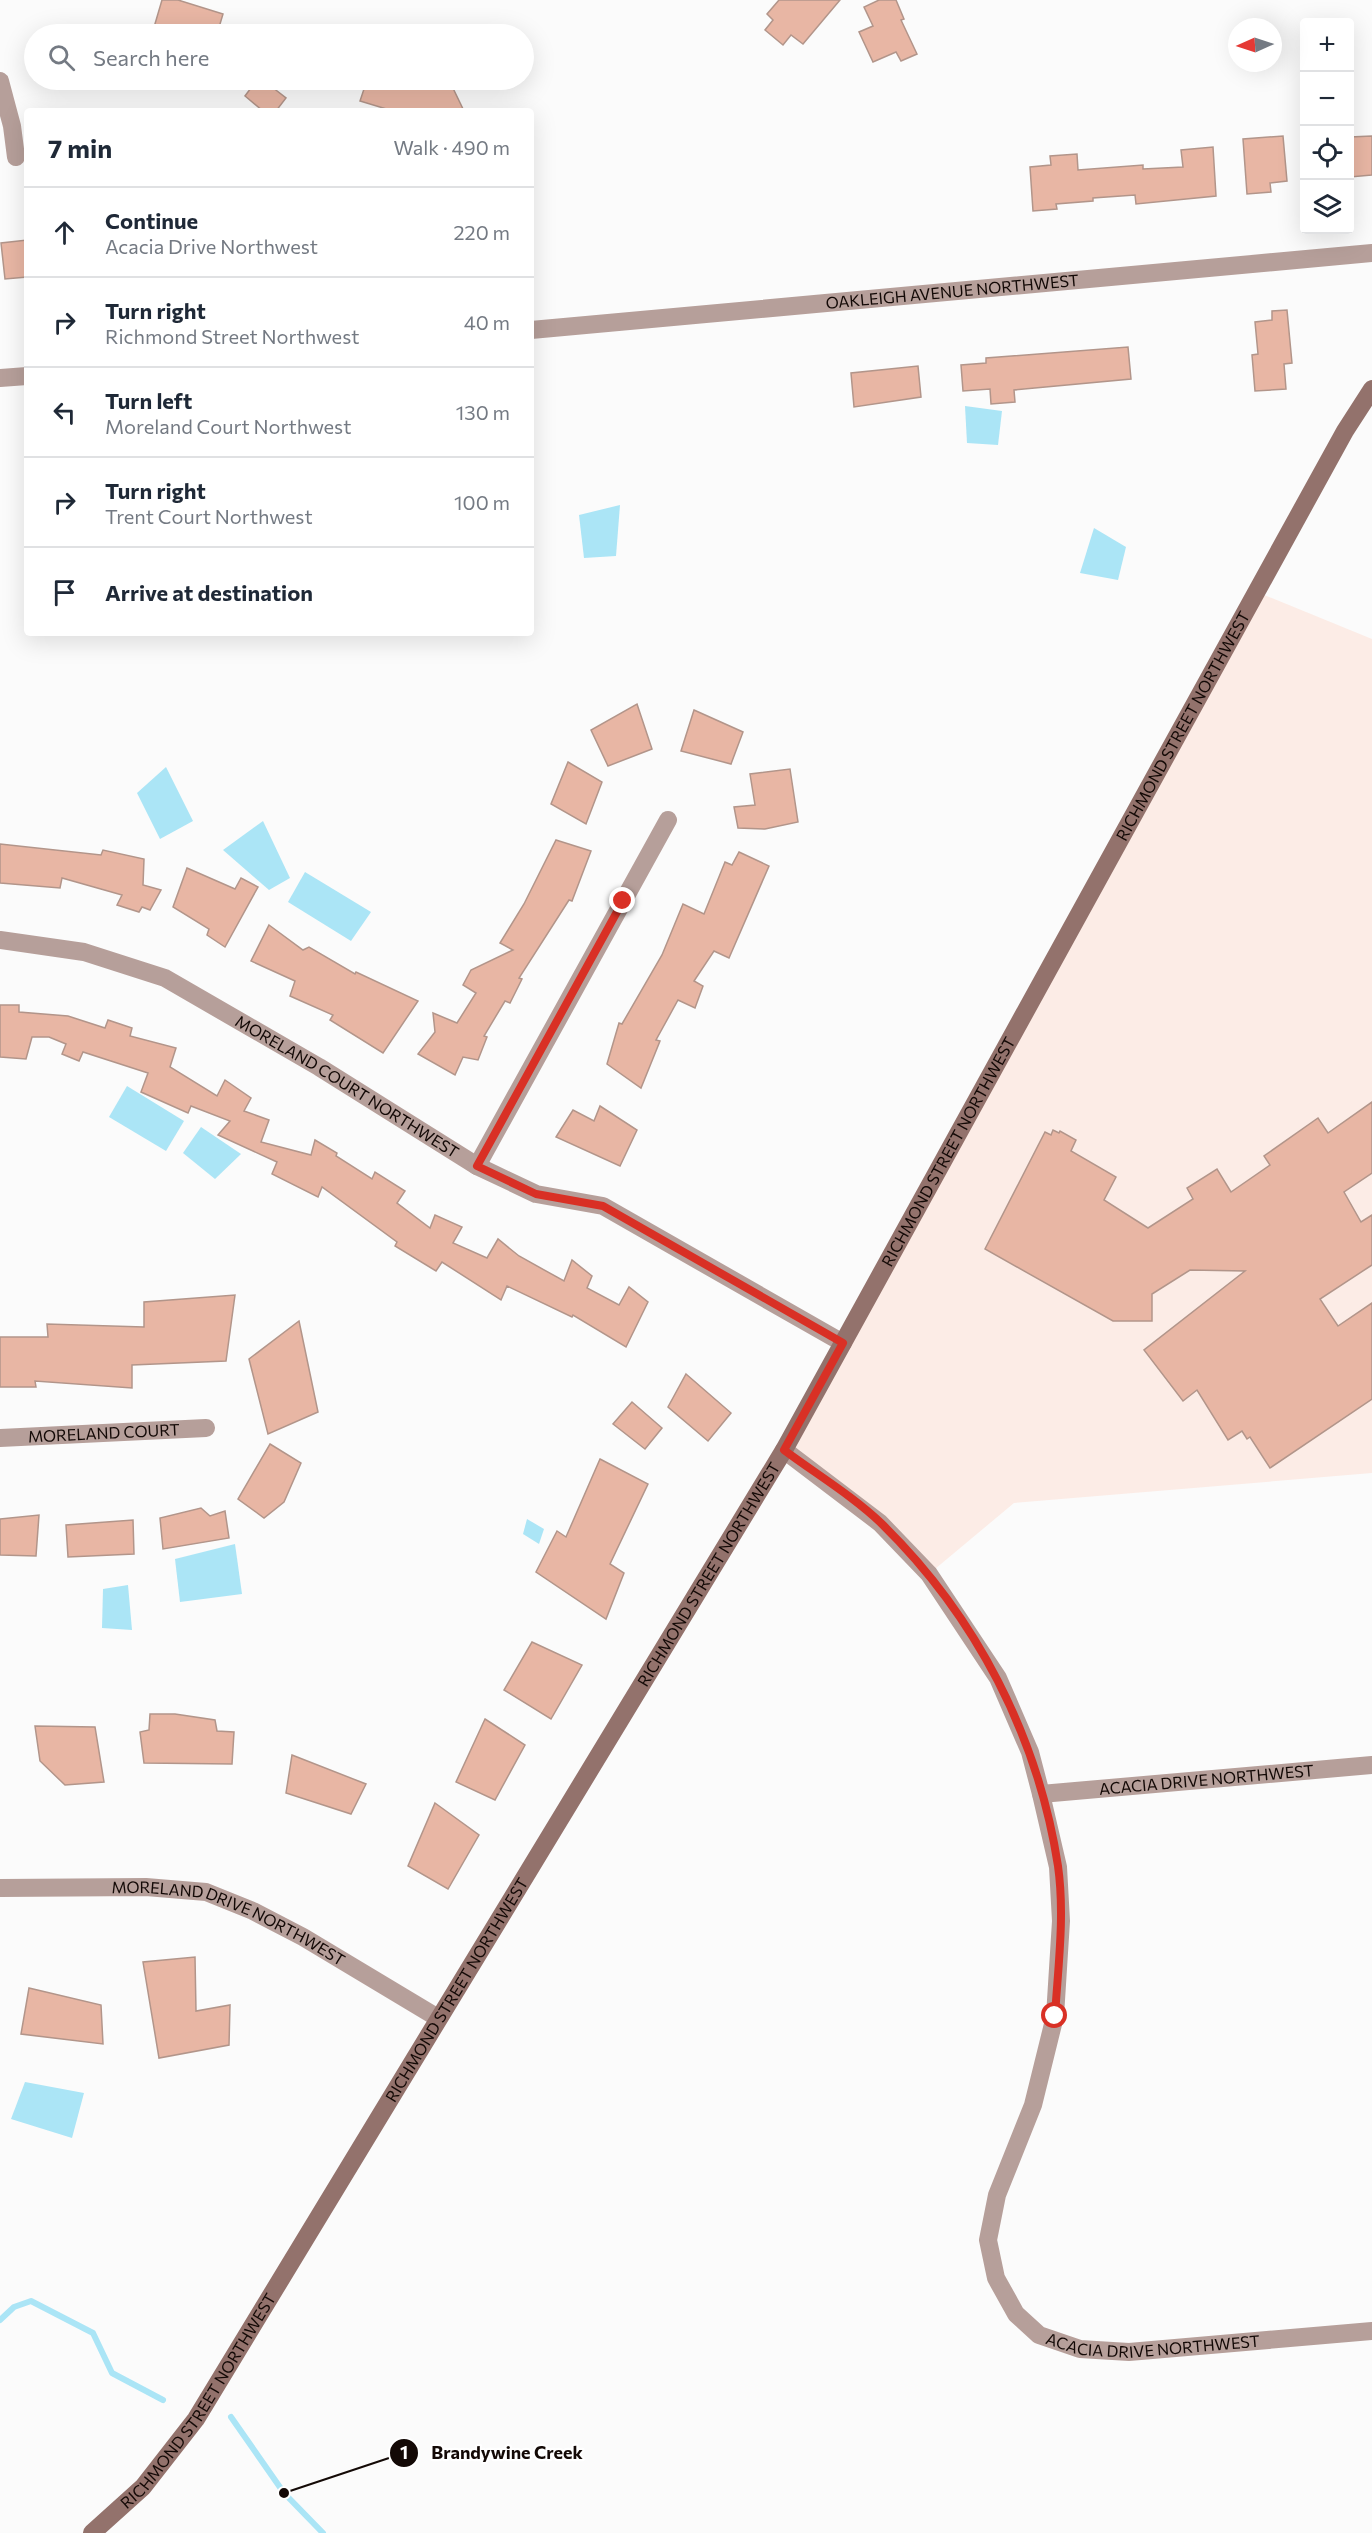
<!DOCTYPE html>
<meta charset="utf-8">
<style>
:root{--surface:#fff;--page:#f2f2f3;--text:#1f2937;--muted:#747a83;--line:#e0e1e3}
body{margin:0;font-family:Commissioner,sans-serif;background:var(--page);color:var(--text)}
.controls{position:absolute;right:18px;top:18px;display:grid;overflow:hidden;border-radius:6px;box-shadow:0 6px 24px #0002}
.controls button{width:54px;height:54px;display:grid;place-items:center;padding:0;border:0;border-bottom:2px solid var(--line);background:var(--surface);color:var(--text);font:30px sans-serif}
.compass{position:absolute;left:1228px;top:18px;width:54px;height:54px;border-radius:50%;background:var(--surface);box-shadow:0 6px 24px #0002;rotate:267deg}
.stop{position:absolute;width:18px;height:18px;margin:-14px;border:4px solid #d93025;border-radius:50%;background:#fff}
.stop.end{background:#d93025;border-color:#fff;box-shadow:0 2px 6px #0008}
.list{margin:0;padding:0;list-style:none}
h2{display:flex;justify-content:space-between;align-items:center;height:78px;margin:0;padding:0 24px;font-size:26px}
h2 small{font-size:20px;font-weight:400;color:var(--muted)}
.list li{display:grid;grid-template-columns:39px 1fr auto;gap:18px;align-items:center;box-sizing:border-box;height:90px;padding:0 24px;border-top:2px solid var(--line)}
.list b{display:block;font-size:22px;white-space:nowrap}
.list p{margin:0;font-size:20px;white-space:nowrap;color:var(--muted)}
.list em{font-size:20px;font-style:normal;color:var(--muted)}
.icon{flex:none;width:33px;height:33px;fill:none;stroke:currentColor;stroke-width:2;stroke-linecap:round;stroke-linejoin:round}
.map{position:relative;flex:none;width:1372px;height:2533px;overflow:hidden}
.search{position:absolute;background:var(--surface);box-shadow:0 6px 24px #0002;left:24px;top:24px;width:510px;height:66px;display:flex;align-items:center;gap:15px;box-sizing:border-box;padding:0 21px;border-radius:33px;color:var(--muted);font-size:22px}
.panel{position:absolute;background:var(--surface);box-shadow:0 6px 24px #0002;left:24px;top:108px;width:510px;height:528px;border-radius:6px}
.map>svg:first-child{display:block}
</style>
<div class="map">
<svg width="1372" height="2533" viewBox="0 0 1372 2533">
<rect width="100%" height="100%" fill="#fbfbfb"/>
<path fill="#fcece6" d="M1257,592L1372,639V1473L1014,1503L929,1574L784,1450Z"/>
<g fill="#abe5f6">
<path d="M965,406L1002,411L998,445L967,443Z"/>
<path d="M620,505L616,556L584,558L579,515Z"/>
<path d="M1094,528L1126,547L1118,580L1080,573Z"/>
<path d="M166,767L193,821L160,839L137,793Z"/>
<path d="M263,821L290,878L269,890L223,850Z"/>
<path d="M305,872L371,912L351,941L288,902Z"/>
<path d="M127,1086L184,1121L166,1151L109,1117Z"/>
<path d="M201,1127L241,1154L215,1179L183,1153Z"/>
<path d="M527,1519L544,1529L539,1544L523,1534Z"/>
<path d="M235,1544L242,1594L180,1602L175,1559Z"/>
<path d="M128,1585L132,1630L102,1628L103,1589Z"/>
<path d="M25,2082L84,2093L72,2138L11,2119Z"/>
</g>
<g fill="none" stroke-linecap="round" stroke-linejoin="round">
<g stroke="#abe5f6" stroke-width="6">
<path d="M0,2320L14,2307L31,2301L93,2333L112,2373L163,2400"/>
<path d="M231,2417L284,2493L323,2533"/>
</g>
</g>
<g fill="#e8b6a4" stroke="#b2958a" stroke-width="1.5">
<path d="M162,0H178L223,14L217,34H152Z"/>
<path d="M779,0H840L803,44L791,35L783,45L765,30L773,20L767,14Z"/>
<path d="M879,0H896L904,19L901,20L917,54L901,61L896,52L873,62L859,32L873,26L864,7Z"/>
<path d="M240,80H278L272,87L286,98L276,111H263L245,96L251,88Z"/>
<path d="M367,80L396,83L403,80H449L464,111H393L360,101Z"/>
<path d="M1283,136L1287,181L1270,183L1271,192L1247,194L1243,139Z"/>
<path d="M1372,136V175L1350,177V137Z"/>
<path d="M1213,147L1216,196L1136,204L1135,195L1093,198V201L1056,204L1057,209L1033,211L1030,167L1051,165L1050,156L1077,154L1078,170L1143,165V169L1183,167L1181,150Z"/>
<path d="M27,240V277L5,279L1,243Z"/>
<path d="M1287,310L1292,363L1284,364L1286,389L1255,391L1252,355L1258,354L1255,322L1272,320V311Z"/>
<path d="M1128,347L1131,379L1014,390L1015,402L991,404L990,389L963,391L961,365L986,363V358Z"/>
<path d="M918,366L921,397L854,407L851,373Z"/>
<path d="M637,704L652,749L608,766L591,730Z"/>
<path d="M694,710L743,732L731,764L681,751Z"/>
<path d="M568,762L602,782L586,824L551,804Z"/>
<path d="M790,769L798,822L765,829L738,828L734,807L755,805L750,774Z"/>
<path d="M556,840L591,851L572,901L569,900L519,978L522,979L510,1003L505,1001L484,1036L487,1037L478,1060L463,1057L455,1075L418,1054L435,1032L433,1013L457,1023L476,993L463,985L471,970L513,950L500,943L524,904Z"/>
<path d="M0,844L101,855L103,850L144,859L143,885L161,890L150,910L142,907L139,912L117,905L122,895L62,878L60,888L0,883Z"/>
<path d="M739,852L769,866L729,958L714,951L694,981L703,986L695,1008L678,1000L656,1040L660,1041L641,1088L607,1064L619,1023L622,1024L662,955L683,904L704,914L725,862L732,865Z"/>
<path d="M187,868L235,889L241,878L258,887L225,947L207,935L209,929L173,907Z"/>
<path d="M269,925L303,950L309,947L355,974L356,972L418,1001L383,1053L330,1020L333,1015L290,996L295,981L251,961Z"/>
<path d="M0,1005H19V1012L68,1016L105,1028L108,1020L132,1028L130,1036L176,1048L170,1067L217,1096L225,1080L251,1098L244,1111L269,1120L261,1142L311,1155L315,1140L337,1153L336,1156L372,1179L375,1172L405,1191L397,1203L430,1228L435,1215L462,1227L453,1243L487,1258L498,1239L519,1256L564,1281L572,1260L592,1276L587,1288L619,1305L629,1287L648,1302L626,1347L573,1315L572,1317L507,1286L501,1300L442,1262L436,1271L395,1246L397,1242L322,1187L318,1197L272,1174L277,1162L218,1135L230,1121L191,1106L188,1113L141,1092L148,1073L83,1052L79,1061L62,1054L66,1044L49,1037H32L26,1059L0,1057Z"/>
<path d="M1372,1102V1173L1344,1192L1361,1222L1372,1215V1265L1320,1299L1338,1326L1372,1303V1399L1270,1468L1250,1437L1247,1439L1242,1431L1228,1440L1197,1390L1183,1401L1144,1350L1245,1271L1190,1270L1152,1294V1321H1113L985,1249L1045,1132L1051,1135L1053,1130L1059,1133L1060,1131L1076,1140L1071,1151L1116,1177L1104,1200L1148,1228L1193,1199L1187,1188L1217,1169L1231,1192L1270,1165L1264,1156L1318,1118L1328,1133Z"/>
<path d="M600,1106L637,1130L620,1166L556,1137L573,1110L594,1121Z"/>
<path d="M235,1295L226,1361L132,1365V1388L35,1381L36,1387H0V1337H48L47,1324L144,1327V1302Z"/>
<path d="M299,1321L318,1412L268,1434L249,1359Z"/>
<path d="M686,1374L731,1413L708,1441L668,1407Z"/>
<path d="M632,1402L662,1428L645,1449L613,1424Z"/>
<path d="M270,1444L301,1463L284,1502L264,1518L238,1499Z"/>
<path d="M600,1459L648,1484L610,1564L624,1573L606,1619L536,1572L557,1531L566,1537Z"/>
<path d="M201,1508L210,1516L225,1511L229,1538L163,1549L160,1518Z"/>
<path d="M39,1515L36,1556L0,1555V1519Z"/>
<path d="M133,1520L134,1554L68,1557L66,1525Z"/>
<path d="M532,1642L582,1665L551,1719L504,1690Z"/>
<path d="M150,1714H175L215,1720L217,1731L234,1732L232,1764L144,1763L140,1732L149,1730Z"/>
<path d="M485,1719L525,1745L495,1800L456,1782Z"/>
<path d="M35,1726L95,1727L104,1782L65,1785L40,1761Z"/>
<path d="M292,1755L366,1784L351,1814L286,1793Z"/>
<path d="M435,1803L479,1835L448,1889L408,1866Z"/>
<path d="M195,1957L196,2011L230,2005L229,2045L159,2058L143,1962Z"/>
<path d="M29,1988L101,2005L103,2044L21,2034Z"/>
</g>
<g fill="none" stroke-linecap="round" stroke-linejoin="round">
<g stroke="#b69f9a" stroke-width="18">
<path d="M0,81L12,126L16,157"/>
<path id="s1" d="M531,330L1372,253"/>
<path d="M0,378L27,376"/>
<path id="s2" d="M0,940L84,952L165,978L319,1067L477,1166L536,1194L603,1206L843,1343"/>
<path d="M477,1166L668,820"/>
<path id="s3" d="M0,1438L206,1428"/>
<path id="s4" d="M784,1450L880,1523L929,1574L998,1678L1030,1752L1041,1794L1058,1867L1061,1921L1055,2016L1033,2105L997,2195L988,2240L996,2278L1016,2314L1039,2335L1080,2349L1129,2352L1372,2331"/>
<path id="s5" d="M1041,1794L1372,1765"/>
<path id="s6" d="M0,1888L146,1887L206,1892L253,1911L303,1937L438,2018"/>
</g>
<path stroke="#93726c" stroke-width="18" id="s7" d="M92,2533L143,2487L196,2419L784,1450L1345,431L1372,389"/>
</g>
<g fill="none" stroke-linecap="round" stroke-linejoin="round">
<path stroke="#d93025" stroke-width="8" d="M623,901L477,1166L536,1194L603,1206L843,1343L784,1450C816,1474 853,1496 882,1524C976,1616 1038,1736 1058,1866C1065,1915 1058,1967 1055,2016"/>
</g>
<g text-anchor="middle" stroke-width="4.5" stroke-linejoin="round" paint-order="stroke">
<g font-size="16" fill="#130906" stroke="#fff">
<text dy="6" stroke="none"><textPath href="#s1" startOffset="423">OAKLEIGH AVENUE NORTHWEST</textPath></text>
<text dy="6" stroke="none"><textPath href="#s7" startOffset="2115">RICHMOND STREET NORTHWEST</textPath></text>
<text dy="6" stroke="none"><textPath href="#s2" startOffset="382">MORELAND COURT NORTHWEST</textPath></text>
<text dy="6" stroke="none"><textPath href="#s7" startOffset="1629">RICHMOND STREET NORTHWEST</textPath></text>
<text dy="6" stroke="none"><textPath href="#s3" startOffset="104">MORELAND COURT</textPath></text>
<text dy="6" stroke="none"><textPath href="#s7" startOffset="1143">RICHMOND STREET NORTHWEST</textPath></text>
<text dy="6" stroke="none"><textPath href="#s5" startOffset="166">ACACIA DRIVE NORTHWEST</textPath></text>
<text dy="6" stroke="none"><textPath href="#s6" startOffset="236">MORELAND DRIVE NORTHWEST</textPath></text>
<text dy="6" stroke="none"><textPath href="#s7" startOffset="657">RICHMOND STREET NORTHWEST</textPath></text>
<text dy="6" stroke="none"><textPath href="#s4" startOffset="1126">ACACIA DRIVE NORTHWEST</textPath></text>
<text dy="6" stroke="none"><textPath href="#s7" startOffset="171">RICHMOND STREET NORTHWEST</textPath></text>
</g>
</g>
<path fill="none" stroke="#130906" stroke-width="2" d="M284 2493L404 2453"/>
<g fill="#130906" stroke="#fff" stroke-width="2">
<circle cx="284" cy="2493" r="6"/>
<circle cx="404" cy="2453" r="15"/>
</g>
<g font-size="18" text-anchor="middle" font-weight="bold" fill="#fff">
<text x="404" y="2459">1</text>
</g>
<g font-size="18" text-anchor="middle" font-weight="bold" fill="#130906" stroke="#fff" stroke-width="4.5" stroke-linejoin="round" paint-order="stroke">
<text x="507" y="2459">Brandywine Creek</text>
</g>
</svg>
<div class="controls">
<button>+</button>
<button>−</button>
<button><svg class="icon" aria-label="locate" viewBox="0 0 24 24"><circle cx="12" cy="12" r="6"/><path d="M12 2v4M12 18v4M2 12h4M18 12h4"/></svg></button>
<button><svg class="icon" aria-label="layers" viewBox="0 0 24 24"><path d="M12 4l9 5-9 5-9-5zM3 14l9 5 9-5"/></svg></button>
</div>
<svg class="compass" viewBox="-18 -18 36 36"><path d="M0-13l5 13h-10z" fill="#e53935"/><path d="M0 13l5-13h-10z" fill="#747a83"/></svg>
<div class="stop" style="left:1055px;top:2016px"></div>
<div class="stop end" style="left:623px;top:901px"></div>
<div class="search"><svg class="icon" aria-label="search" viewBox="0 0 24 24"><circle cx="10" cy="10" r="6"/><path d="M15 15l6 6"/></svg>Search here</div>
<section class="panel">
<h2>7 min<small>Walk · 490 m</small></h2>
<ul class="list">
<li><svg class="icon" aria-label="ahead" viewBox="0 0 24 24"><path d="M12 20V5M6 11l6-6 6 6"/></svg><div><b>Continue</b><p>Acacia Drive Northwest</p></div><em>220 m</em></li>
<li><svg class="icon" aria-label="right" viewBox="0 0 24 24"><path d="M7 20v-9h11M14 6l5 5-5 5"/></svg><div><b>Turn right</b><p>Richmond Street Northwest</p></div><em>40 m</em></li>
<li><svg class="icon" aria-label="left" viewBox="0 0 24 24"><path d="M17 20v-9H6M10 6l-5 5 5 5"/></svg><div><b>Turn left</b><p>Moreland Court Northwest</p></div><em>130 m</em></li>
<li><svg class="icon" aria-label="right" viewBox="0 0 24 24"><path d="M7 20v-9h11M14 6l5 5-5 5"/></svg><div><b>Turn right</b><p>Trent Court Northwest</p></div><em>100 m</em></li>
<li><svg class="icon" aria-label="arrive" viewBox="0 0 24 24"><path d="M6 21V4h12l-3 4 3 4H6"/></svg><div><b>Arrive at destination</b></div></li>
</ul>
</section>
</div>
